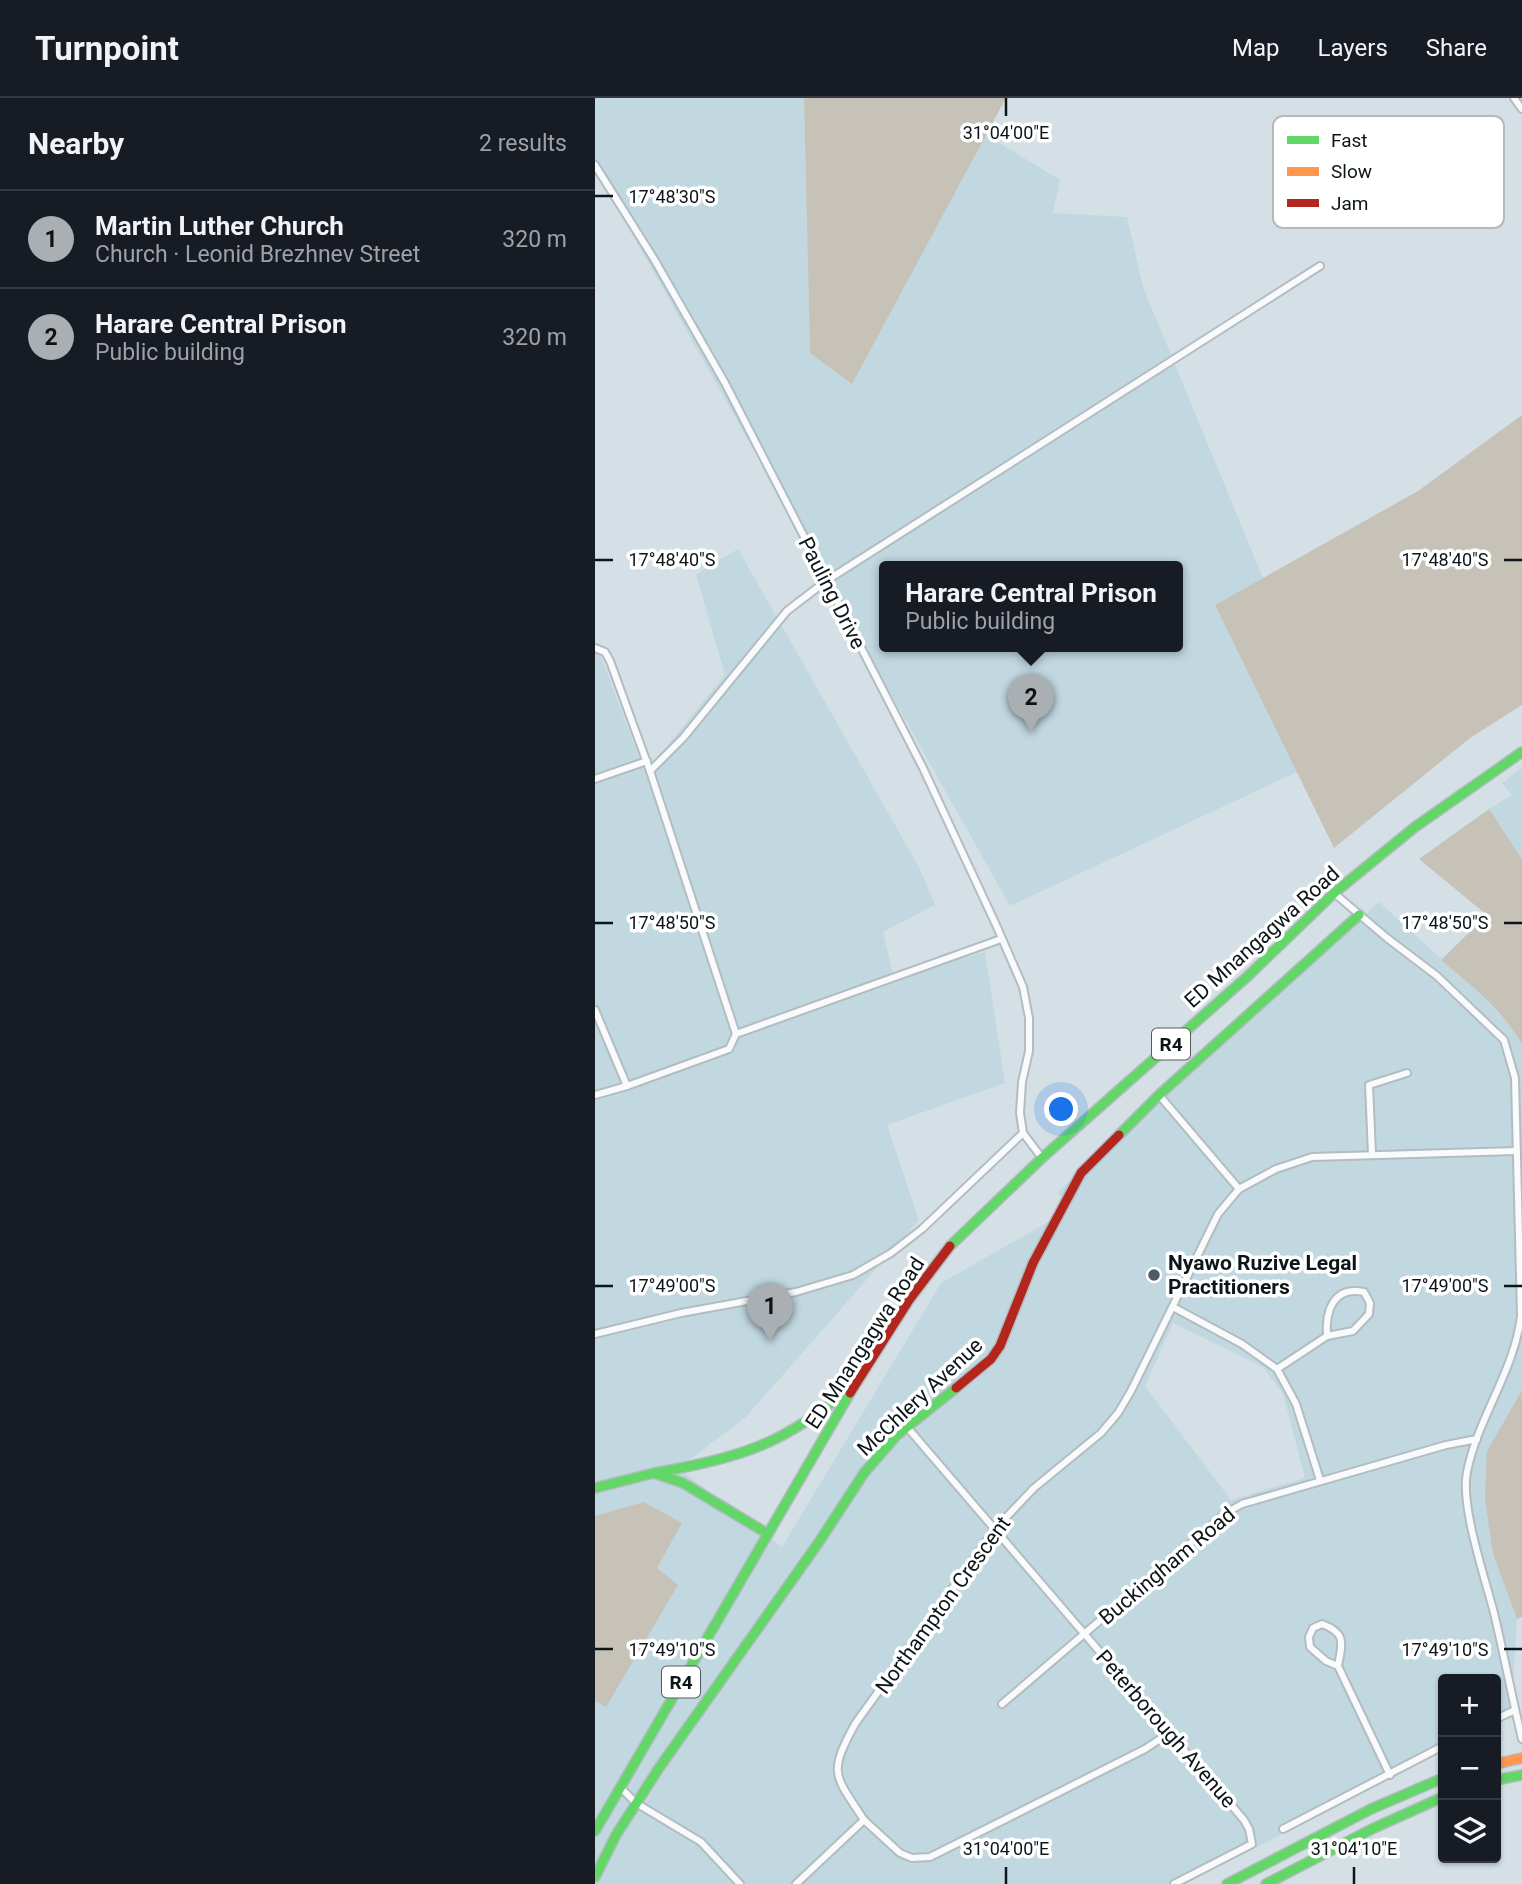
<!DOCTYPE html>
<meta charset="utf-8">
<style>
:root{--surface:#171b24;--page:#242831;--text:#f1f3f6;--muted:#9ea1a6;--line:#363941;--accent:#a9afb2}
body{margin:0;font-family:Roboto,sans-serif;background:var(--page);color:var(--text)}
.controls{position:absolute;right:21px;bottom:21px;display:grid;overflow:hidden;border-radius:7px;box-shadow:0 2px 5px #0004}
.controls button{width:63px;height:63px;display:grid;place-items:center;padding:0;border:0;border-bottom:2px solid var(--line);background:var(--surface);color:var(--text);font:35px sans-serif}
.you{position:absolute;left:467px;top:1012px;width:24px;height:24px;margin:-18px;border:5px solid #fff;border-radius:50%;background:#1a73e8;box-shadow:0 0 0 10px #1a73e833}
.badge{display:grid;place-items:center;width:46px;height:46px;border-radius:50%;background:var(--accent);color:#111;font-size:23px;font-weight:700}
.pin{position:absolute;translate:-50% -58px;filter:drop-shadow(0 2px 4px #0008)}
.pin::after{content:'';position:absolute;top:37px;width:24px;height:21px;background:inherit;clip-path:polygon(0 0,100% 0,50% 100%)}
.popup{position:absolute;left:284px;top:463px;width:304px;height:91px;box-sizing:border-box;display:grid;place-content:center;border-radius:7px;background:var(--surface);filter:drop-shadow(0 2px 5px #0005);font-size:23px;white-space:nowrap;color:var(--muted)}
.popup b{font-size:26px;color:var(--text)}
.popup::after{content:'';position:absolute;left:50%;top:100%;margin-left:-14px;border:14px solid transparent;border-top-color:var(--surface)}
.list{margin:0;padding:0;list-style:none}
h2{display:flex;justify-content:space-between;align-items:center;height:91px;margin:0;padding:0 28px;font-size:30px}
h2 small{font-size:23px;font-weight:400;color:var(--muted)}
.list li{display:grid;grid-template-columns:46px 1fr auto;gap:21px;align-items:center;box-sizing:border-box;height:98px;padding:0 28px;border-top:2px solid var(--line)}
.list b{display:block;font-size:26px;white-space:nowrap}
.list p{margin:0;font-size:23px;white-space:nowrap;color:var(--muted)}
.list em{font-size:23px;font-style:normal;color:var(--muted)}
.icon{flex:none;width:38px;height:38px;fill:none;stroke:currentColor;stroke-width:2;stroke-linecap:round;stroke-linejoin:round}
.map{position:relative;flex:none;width:927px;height:1786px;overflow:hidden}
header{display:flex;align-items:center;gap:42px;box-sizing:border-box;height:98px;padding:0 35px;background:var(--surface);border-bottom:2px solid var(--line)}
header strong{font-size:33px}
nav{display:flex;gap:38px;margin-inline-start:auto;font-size:24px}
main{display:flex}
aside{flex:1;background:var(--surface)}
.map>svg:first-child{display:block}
</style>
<header>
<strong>Turnpoint</strong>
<nav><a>Map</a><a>Layers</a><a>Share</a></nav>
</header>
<main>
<aside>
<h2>Nearby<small>2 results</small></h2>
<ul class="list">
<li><span class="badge">1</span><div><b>Martin Luther Church</b><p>Church · Leonid Brezhnev Street</p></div><em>320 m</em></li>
<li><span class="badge">2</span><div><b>Harare Central Prison</b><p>Public building</p></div><em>320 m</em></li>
</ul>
</aside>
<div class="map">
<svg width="927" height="1786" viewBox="0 0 927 1786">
<rect width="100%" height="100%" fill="#d4e0e5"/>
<g fill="#c1d8e1" fill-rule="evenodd">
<path d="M0,0H209L215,255L257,285L391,37L465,82L458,115L532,119L548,189L668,480L620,507L702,674L415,808L0,70ZM289,468H583V548H289Z"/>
<path d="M143,451L324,769L340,807L288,834L299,879L390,854L410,985L292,1027L324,1122L151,1319L83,1370L187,1449L346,1185L474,1112L463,1094L784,804L884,895L918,931L927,946V1292L892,1353L898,1456L922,1521L916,1618L901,1626V1581H848V1653L590,1786H0V543L50,675L130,577L101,476ZM578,1225L668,1269L688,1296L710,1380L636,1402L550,1288Z"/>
<path d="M927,670V761L894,711L917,697L907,685Z"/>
</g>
<g fill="#c7c2b7">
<path d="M209,0H411L257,286L215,255Z"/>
<path d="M927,317V607L875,640L739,750L620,507L823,393Z"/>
<path d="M894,711L927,761V946C907,912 876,887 846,862L892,817L824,761Z"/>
<path d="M927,1292V1519L922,1521L898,1456L890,1401L892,1353Z"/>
<path d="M49,1404L87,1425L62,1470L83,1487L11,1609L0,1603V1418Z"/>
</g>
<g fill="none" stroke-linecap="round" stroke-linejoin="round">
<defs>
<g id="street">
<path d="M919,0L927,11"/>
<path d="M0,67L59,161L130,285L328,670L402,829L428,889L434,920V953L427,984L425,1015L428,1035L447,1060"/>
<path d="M0,550L10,554L15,563L55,673L141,936"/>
<path d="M55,673L88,640L192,513L231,483L725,168"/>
<path d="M0,681L52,663"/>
<path d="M739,795L792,840L842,878L909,942L920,980L926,1218C919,1274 883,1319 872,1374C865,1407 890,1480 899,1515C909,1557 917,1599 927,1641"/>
<path d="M0,912L32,988"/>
<path d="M0,997L32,988L134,951L141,936L406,841"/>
<path d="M564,997L644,1091"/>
<path d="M777,1056L774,987L812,975"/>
<path d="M578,1209L647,1246L682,1271L701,1306L725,1382"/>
<path d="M0,1236L86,1215L201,1194L258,1177L296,1155L327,1131L428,1035"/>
<path d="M682,1271L732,1238L758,1233L774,1216L775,1205L769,1194C739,1188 730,1212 732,1238"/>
<path d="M312,1329L649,1722L654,1731L657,1746L579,1786"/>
<path d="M743,1568C747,1546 752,1535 727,1526L718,1530L714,1539L715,1549L731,1563L743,1568L795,1677"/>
<path d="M407,1606L631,1415L647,1406L851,1347L882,1341"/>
<path d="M901,1621L920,1612"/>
<path d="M26,1690L41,1705L106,1744L145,1786"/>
<path d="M269,1722C239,1676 233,1676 260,1626L400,1431L439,1390L506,1335L523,1315L536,1293L623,1116L644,1091L681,1071L717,1059L921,1053"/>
<path d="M688,1731L848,1648"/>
<path d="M201,1786L269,1722L305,1755L317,1760L335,1759L550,1651L574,1635"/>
</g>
<g id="fast">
<path d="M524,1037L564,997L764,817"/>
<path d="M355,1148L447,1060L653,878L739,795L820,729L927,654"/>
<path d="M59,1375C140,1361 190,1347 253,1291"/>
<path d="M0,1390L59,1375L88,1385L173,1436"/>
<path d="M901,1682L927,1677"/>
<path d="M0,1733L255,1295"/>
<path d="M0,1779L21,1737L64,1670L224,1444L269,1375L302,1337L361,1290"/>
<path d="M632,1786L776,1711L848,1680"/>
<path d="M671,1786L779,1730L848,1699"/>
</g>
<path id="slow" d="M901,1666L927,1660"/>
<g id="jam">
<path d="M361,1290L396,1261L405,1248L438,1165L486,1075L524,1037"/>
<path d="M255,1295L314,1202L355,1148"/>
</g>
</defs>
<use href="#street" stroke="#b2bcc1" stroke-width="10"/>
<use href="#fast" stroke="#b2bcc1" stroke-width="12"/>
<use href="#slow" stroke="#b2bcc1" stroke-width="12"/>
<use href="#jam" stroke="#b2bcc1" stroke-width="12"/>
<use href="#street" stroke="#f9fafb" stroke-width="6"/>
<use href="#fast" stroke="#63d668" stroke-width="9"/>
<use href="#slow" stroke="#ff974d" stroke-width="9"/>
<use href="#jam" stroke="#b3261e" stroke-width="9"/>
</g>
<path fill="none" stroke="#0c1518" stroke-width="2.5" d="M411,0V18M0,98H18M0,462H18M909,462H927M0,825H18M909,825H927M0,1188H18M909,1188H927M0,1551H18M909,1551H927M411,1769V1786M759,1769V1786"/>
<circle fill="#525c60" stroke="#fff" stroke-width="2.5" cx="559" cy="1177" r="7"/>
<g text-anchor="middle" stroke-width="7" stroke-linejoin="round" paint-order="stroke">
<g fill="#fff" stroke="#555b5d" stroke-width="2">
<rect x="557" y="930.5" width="38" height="31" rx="5"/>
<rect x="67" y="1568.5" width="38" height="31" rx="5"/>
</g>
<g font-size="19" font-weight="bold" fill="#0c1518">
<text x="576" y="953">R4</text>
<text x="86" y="1591">R4</text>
</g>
<g font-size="21" fill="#0c1518" stroke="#fff">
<text transform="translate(237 495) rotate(63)" y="7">Pauling Drive</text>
<text transform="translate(667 839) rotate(-42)" y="7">ED Mnangagwa Road</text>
<text transform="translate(270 1245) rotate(-57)" y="7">ED Mnangagwa Road</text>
<text transform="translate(325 1299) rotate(-43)" y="7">McChlery Avenue</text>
<text transform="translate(572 1468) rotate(-40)" y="7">Buckingham Road</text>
<text transform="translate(348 1507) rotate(-54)" y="7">Northampton Crescent</text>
<text transform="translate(571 1631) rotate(49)" y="7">Peterborough Avenue</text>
</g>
<g font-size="21" font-weight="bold" fill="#0c1518" stroke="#fff" text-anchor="start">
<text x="573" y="1172">Nyawo Ruzive Legal<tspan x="573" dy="24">Practitioners</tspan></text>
</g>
</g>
<rect x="678" y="18" width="231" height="112" rx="10" fill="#fff" stroke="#b6b9ba" stroke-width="2"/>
<rect x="692" y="38" width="32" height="8" fill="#63d668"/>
<rect x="692" y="69" width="32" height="9" fill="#ff974d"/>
<rect x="692" y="101" width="32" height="8" fill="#b3261e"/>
<g font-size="19" fill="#0c1518">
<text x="736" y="49">Fast</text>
<text x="736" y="80">Slow</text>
<text x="736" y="112">Jam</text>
</g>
<g font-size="18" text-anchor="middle" fill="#0c1518" stroke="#fff" stroke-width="7" stroke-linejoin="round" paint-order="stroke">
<text x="411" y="41">31°04'00"E</text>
<text x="77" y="105">17°48'30"S</text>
<text x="77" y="468">17°48'40"S</text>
<text x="850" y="468">17°48'40"S</text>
<text x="77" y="831">17°48'50"S</text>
<text x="850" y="831">17°48'50"S</text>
<text x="77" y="1194">17°49'00"S</text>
<text x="850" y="1194">17°49'00"S</text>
<text x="77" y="1558">17°49'10"S</text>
<text x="850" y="1558">17°49'10"S</text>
<text x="411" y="1757">31°04'00"E</text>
<text x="759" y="1757">31°04'10"E</text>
</g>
</svg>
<div class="controls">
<button>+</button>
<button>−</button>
<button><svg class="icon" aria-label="layers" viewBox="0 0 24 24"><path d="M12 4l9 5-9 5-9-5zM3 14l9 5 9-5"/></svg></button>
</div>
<div class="you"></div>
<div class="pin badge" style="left:175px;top:1243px">1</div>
<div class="pin badge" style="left:436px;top:634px">2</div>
<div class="popup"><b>Harare Central Prison</b>Public building</div>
</div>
</main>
